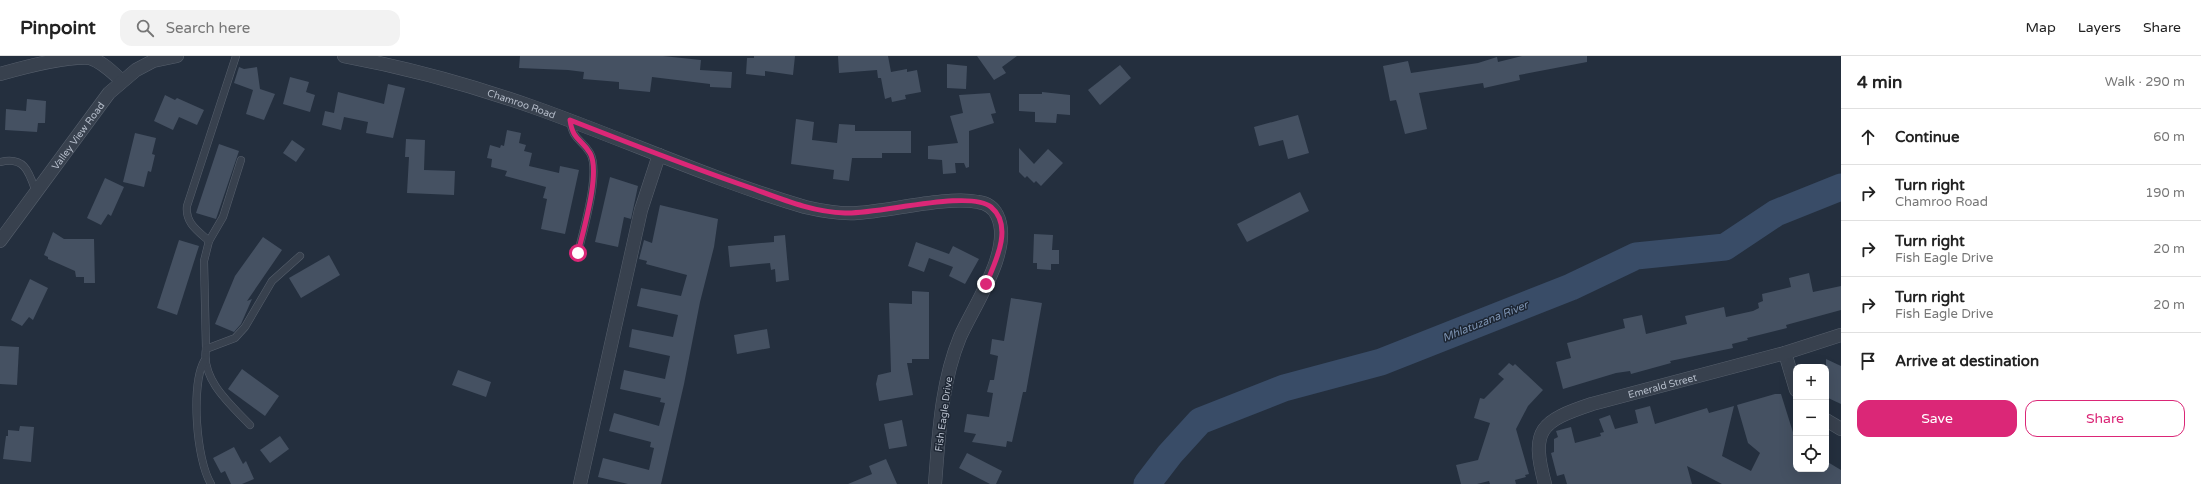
<!DOCTYPE html>
<meta charset="utf-8">
<style>
:root{--surface:#fff;--page:#f2f2f2;--text:#222;--muted:#767676;--line:#e0e0e0;--accent:#db2777}
body{margin:0;font-family:"Varela Round",sans-serif;background:var(--page);color:var(--text)}
.controls{position:absolute;right:12px;bottom:12px;display:grid;overflow:hidden;border-radius:8px;box-shadow:0 4px 16px #0002}
.controls button{width:36px;height:36px;display:grid;place-items:center;padding:0;border:0;border-bottom:1px solid var(--line);background:var(--surface);color:var(--text);font:20px sans-serif}
.stop{position:absolute;width:12px;height:12px;margin:-9px;border:3px solid #db2777;border-radius:50%;background:#fff}
.stop.end{background:#db2777;border-color:#fff;box-shadow:0 1px 4px #0008}
.list{margin:0;padding:0;list-style:none}
h2{display:flex;justify-content:space-between;align-items:center;height:52px;margin:0;padding:0 16px;font-size:17px}
h2 small{font-size:13px;font-weight:400;color:var(--muted)}
.list li{display:grid;grid-template-columns:26px 1fr auto;gap:12px;align-items:center;box-sizing:border-box;height:56px;padding:0 16px;border-top:1px solid var(--line)}
.list b{display:block;font-size:15px;white-space:nowrap}
.list p{margin:0;font-size:13px;white-space:nowrap;color:var(--muted)}
.list em{font-size:13px;font-style:normal;color:var(--muted)}
.actions{display:flex;gap:8px;padding:12px 16px}
.actions a{flex:1;padding:9px 0;border:1px solid var(--accent);border-radius:12px;text-align:center;font-size:14px;color:var(--accent)}
.actions .main{background:var(--accent);color:#fff}
.icon{flex:none;width:22px;height:22px;fill:none;stroke:currentColor;stroke-width:2;stroke-linecap:round;stroke-linejoin:round}
.map{position:relative;flex:none;width:1841px;height:428px;overflow:hidden}
header{display:flex;align-items:center;gap:24px;box-sizing:border-box;height:56px;padding:0 20px;background:var(--surface);border-bottom:1px solid var(--line)}
header strong{font-size:19px}
nav{display:flex;gap:22px;margin-inline-start:auto;font-size:14px}
.search{width:280px;height:36px;background:var(--page);display:flex;align-items:center;gap:10px;box-sizing:border-box;padding:0 14px;border-radius:12px;color:var(--muted);font-size:15px}
main{display:flex}
aside{flex:1;background:var(--surface)}
.map>svg:first-child{display:block}
</style>
<header>
<strong>Pinpoint</strong>
<div class="search"><svg class="icon" aria-label="search" viewBox="0 0 24 24"><circle cx="10" cy="10" r="6"/><path d="M15 15l6 6"/></svg>Search here</div>
<nav><a>Map</a><a>Layers</a><a>Share</a></nav>
</header>
<main>
<div class="map">
<svg width="1841" height="428" viewBox="0 0 1841 428">
<rect width="100%" height="100%" fill="#242f3e"/>
<g fill="none" stroke-linecap="round" stroke-linejoin="round">
<path stroke="#394c67" stroke-width="27" d="M1147,428L1170,398L1200,365L1284,332L1381,306L1571,231L1636,200L1725,191L1776,157L1841,131"/>
</g>
<g fill="#455162">
<path d="M520,0H663L701,4L700,14L732,16L731,32L710,31V28L652,21L650,36L619,33V26L583,23L584,16L568,14L519,12Z"/>
<path d="M754,0H795L793,19L765,15V20L746,18L747,2H754Z"/>
<path d="M838,0H888L891,16L907,13V16L917,14L921,36L905,39L906,43L892,46L891,41L885,43L881,22H878L877,14L839,17Z"/>
<path d="M977,0H1017L1002,11L1006,17L994,24Z"/>
<path d="M1522,0H1587V6L1519,19L1520,24L1484,32L1483,27L1419,37L1427,73L1405,78L1397,47L1396,44L1390,45L1383,10L1408,5L1411,17L1478,7L1497,1L1498,6Z"/>
<path d="M947,8L967,10L966,33L947,32Z"/>
<path d="M1120,9L1131,22L1100,49L1088,34Z"/>
<path d="M239,11L244,13L257,11L260,33L275,38L264,64L246,58L253,34L234,27Z"/>
<path d="M290,21L309,26L306,36L315,39L310,56L283,48Z"/>
<path d="M388,28L405,32L393,82L366,77L368,66L344,61L341,74L322,69L325,55L334,57L338,36L384,48Z"/>
<path d="M1042,36L1070,39V59L1057,58L1056,67L1035,66V56L1019,55V38H1042Z"/>
<path d="M990,37L996,57L991,58L994,67L969,75V111L966,112L964,107H955L956,117L943,118L942,104L928,103V90L958,87L950,60L963,57L959,39Z"/>
<path d="M165,39L175,44L177,42L204,54L197,69L179,61L173,74L154,65Z"/>
<path d="M27,43L46,45L45,67H38L37,76L5,74L6,53L26,55Z"/>
<path d="M1298,59L1309,97L1288,103L1283,84L1259,90L1254,71Z"/>
<path d="M796,63L814,66L812,84L837,87L839,68L855,69V75H911V97H882V102H852L849,125L833,123L834,114L791,108Z"/>
<path d="M507,74L521,77L519,87L526,89L524,95L532,97L529,110L559,117L560,110L579,114L565,178L541,173L547,143L543,142L546,131L505,120L507,115L491,111L492,103L487,102L490,89L500,92L501,89L504,90Z"/>
<path d="M135,77L156,82L152,98L155,99L151,116L148,115L144,131L123,126Z"/>
<path d="M406,83L425,84L424,114L455,115L454,139L407,137L409,101H405Z"/>
<path d="M292,84L305,93L296,106L283,97Z"/>
<path d="M219,88L239,95L216,163L196,157Z"/>
<path d="M1019,92L1034,108L1048,93L1063,107L1041,130L1036,125L1034,127L1027,120L1025,122L1019,116Z"/>
<path d="M610,121L638,130L631,163L624,161L618,191L595,186Z"/>
<path d="M105,122L124,131L111,160L108,158L101,169L87,162Z"/>
<path d="M1300,136L1309,155L1247,186L1237,168Z"/>
<path d="M660,149L718,163L714,191L700,246L684,328L661,428H628L598,421L603,402L649,414L654,392L650,391L651,386L609,375L614,357L659,370L665,347L660,346L661,342L620,333L624,314L665,323L670,300L629,291L632,273L673,281L678,259L637,250L641,232L681,240L687,219L646,208L647,205L639,203L644,184L652,187Z"/>
<path d="M53,176L64,183H94L95,227H84V221H76L75,215L48,203V201L44,199Z"/>
<path d="M1034,178L1053,179L1052,194H1059V208H1051V214L1037,213V207H1033Z"/>
<path d="M785,179L789,224L776,226L775,213L771,214L770,207L730,211L728,190L774,186V180Z"/>
<path d="M263,181L282,194L247,245L252,243L241,268L234,276L215,268L235,220Z"/>
<path d="M179,184L199,190L177,259L157,252Z"/>
<path d="M916,186L949,198L953,190L979,203L965,228L949,220L953,211L929,202L924,216L908,210Z"/>
<path d="M329,199L340,219L301,242L289,222Z"/>
<path d="M1809,217L1813,236L1841,230V254L1786,269L1787,272L1747,282L1748,284L1732,288L1733,292L1670,305L1671,307L1631,318L1630,315L1616,317L1563,333L1556,306L1571,302L1567,287L1625,272L1623,263L1642,259L1646,278L1687,268L1685,260L1724,251L1726,261L1753,255L1759,252L1758,247L1763,245L1762,238L1791,231L1789,222Z"/>
<path d="M30,223L48,232L33,264L29,261L22,270L11,264Z"/>
<path d="M912,235L929,236V303H912V307H907L913,339L879,345L876,328L878,319L891,316L889,247L912,248Z"/>
<path d="M1011,242L1042,247L1026,336H1023L1012,386L1007,385L1006,391L972,386L976,378L964,376L967,358L989,361L993,337L987,336L990,324H994L998,300L990,298L992,283L1004,285Z"/>
<path d="M767,273L770,292L737,298L734,279Z"/>
<path d="M0,290L19,291L17,329L0,328Z"/>
<path d="M1826,303L1841,310V348L1826,341Z"/>
<path d="M1509,307L1513,310L1515,308L1543,334L1528,350L1516,373L1529,418L1525,419L1526,421L1515,424L1516,428H1490L1489,425L1477,428H1461L1456,409L1478,404L1490,367L1474,362L1480,342L1484,343L1504,323L1498,318Z"/>
<path d="M242,313L279,340L265,360L228,333Z"/>
<path d="M458,314L491,326L486,341L452,329Z"/>
<path d="M1775,338H1781L1796,386V413H1826V405L1841,414V428H1722L1687,410L1692,428H1567L1564,418L1557,420L1551,397L1554,396V383L1558,381L1556,375L1571,371L1575,387L1601,380L1600,377L1604,376L1599,363L1610,359L1615,373L1638,367L1635,354L1650,350L1655,368L1707,352L1709,357L1734,350L1722,400L1751,415L1760,397L1748,387L1737,349Z"/>
<path d="M902,364L907,390L889,393L884,368Z"/>
<path d="M20,370L34,371L31,406L3,403L6,380H8V374L19,375Z"/>
<path d="M280,380L289,393L270,407L260,394Z"/>
<path d="M234,391L243,408L246,405L254,423L242,428H231L225,415L221,417L213,402Z"/>
<path d="M967,397L1002,415L996,428H990L959,412Z"/>
<path d="M886,403L897,428H848L872,418L869,410Z"/>
</g>
<g fill="none" stroke-linecap="round" stroke-linejoin="round">
<defs>
<g id="lane">
<path d="M570,64C573,85 581,82 590,97C601,116 583,175 578,197"/>
<path d="M241,104L223,161L209,185L204,205L206,293C201,324 231,349 250,369"/>
<path d="M0,106C25,100 29,116 36,136"/>
<path d="M209,185C198,175 185,167 187,150L236,0"/>
<path d="M206,293L235,282L245,271L272,225L300,200"/>
<path d="M204,305C191,330 196,403 211,428"/>
</g>
<g id="street">
<path id="s1" d="M344,0C409,12 474,30 536,52C626,84 713,124 805,151C822,155 840,158 857,157C891,155 947,140 978,146C986,147 993,151 997,159C1014,193 974,249 960,281C941,327 939,378 935,428"/>
<path d="M0,18C25,11 65,0 90,2C103,6 113,17 122,25"/>
<path id="s2" d="M0,185L109,37L136,14L153,5L177,0"/>
<path d="M1785,297L1796,334"/>
<path d="M1826,364L1841,373"/>
<path d="M580,428L641,154L659,99"/>
<path id="s3" d="M1545,428C1530,373 1541,365 1592,348L1785,297L1841,279"/>
</g>
</defs>
<use href="#lane" stroke="#565f6c" stroke-width="8"/>
<use href="#street" stroke="#565f6c" stroke-width="14"/>
<use href="#lane" stroke="#38414e" stroke-width="7"/>
<use href="#street" stroke="#38414e" stroke-width="13"/>
</g>
<g fill="none" stroke-linecap="round" stroke-linejoin="round">
<path stroke="#db2777" stroke-width="5" d="M578,197C583,175 601,116 590,97C581,82 573,85 570,64C631,88 692,112 754,133C784,144 813,156 845,157C877,159 969,133 991,151C1014,170 995,207 986,228"/>
</g>
<g text-anchor="middle" stroke-width="3" stroke-linejoin="round" paint-order="stroke">
<g font-size="10" fill="#b4bcc9" stroke="#1d2633">
<text dy="4" stroke="none"><textPath href="#s1" startOffset="184">Chamroo Road</textPath></text>
<text dy="4" stroke="none"><textPath href="#s2" startOffset="131">Valley View Road</textPath></text>
<text dy="4" stroke="none"><textPath href="#s3" startOffset="184">Emerald Street</textPath></text>
<text transform="translate(943 358) rotate(-82)" y="4">Fish Eagle Drive</text>
</g>
<g font-size="11" font-style="italic" fill="#7c92b1" stroke="#1d2633">
<text transform="translate(1485 265) rotate(-22)" y="4">Mhlatuzana River</text>
</g>
</g>
</svg>
<div class="controls">
<button>+</button>
<button>−</button>
<button><svg class="icon" aria-label="locate" viewBox="0 0 24 24"><circle cx="12" cy="12" r="6"/><path d="M12 2v4M12 18v4M2 12h4M18 12h4"/></svg></button>
</div>
<div class="stop" style="left:578px;top:197px"></div>
<div class="stop end" style="left:986px;top:228px"></div>
</div>
<aside>
<h2>4 min<small>Walk · 290 m</small></h2>
<ul class="list">
<li><svg class="icon" aria-label="ahead" viewBox="0 0 24 24"><path d="M12 20V5M6 11l6-6 6 6"/></svg><div><b>Continue</b></div><em>60 m</em></li>
<li><svg class="icon" aria-label="right" viewBox="0 0 24 24"><path d="M7 20v-9h11M14 6l5 5-5 5"/></svg><div><b>Turn right</b><p>Chamroo Road</p></div><em>190 m</em></li>
<li><svg class="icon" aria-label="right" viewBox="0 0 24 24"><path d="M7 20v-9h11M14 6l5 5-5 5"/></svg><div><b>Turn right</b><p>Fish Eagle Drive</p></div><em>20 m</em></li>
<li><svg class="icon" aria-label="right" viewBox="0 0 24 24"><path d="M7 20v-9h11M14 6l5 5-5 5"/></svg><div><b>Turn right</b><p>Fish Eagle Drive</p></div><em>20 m</em></li>
<li><svg class="icon" aria-label="arrive" viewBox="0 0 24 24"><path d="M6 21V4h12l-3 4 3 4H6"/></svg><div><b>Arrive at destination</b></div></li>
</ul>
<div class="actions"><a class="main">Save</a><a>Share</a></div>
</aside>
</main>
